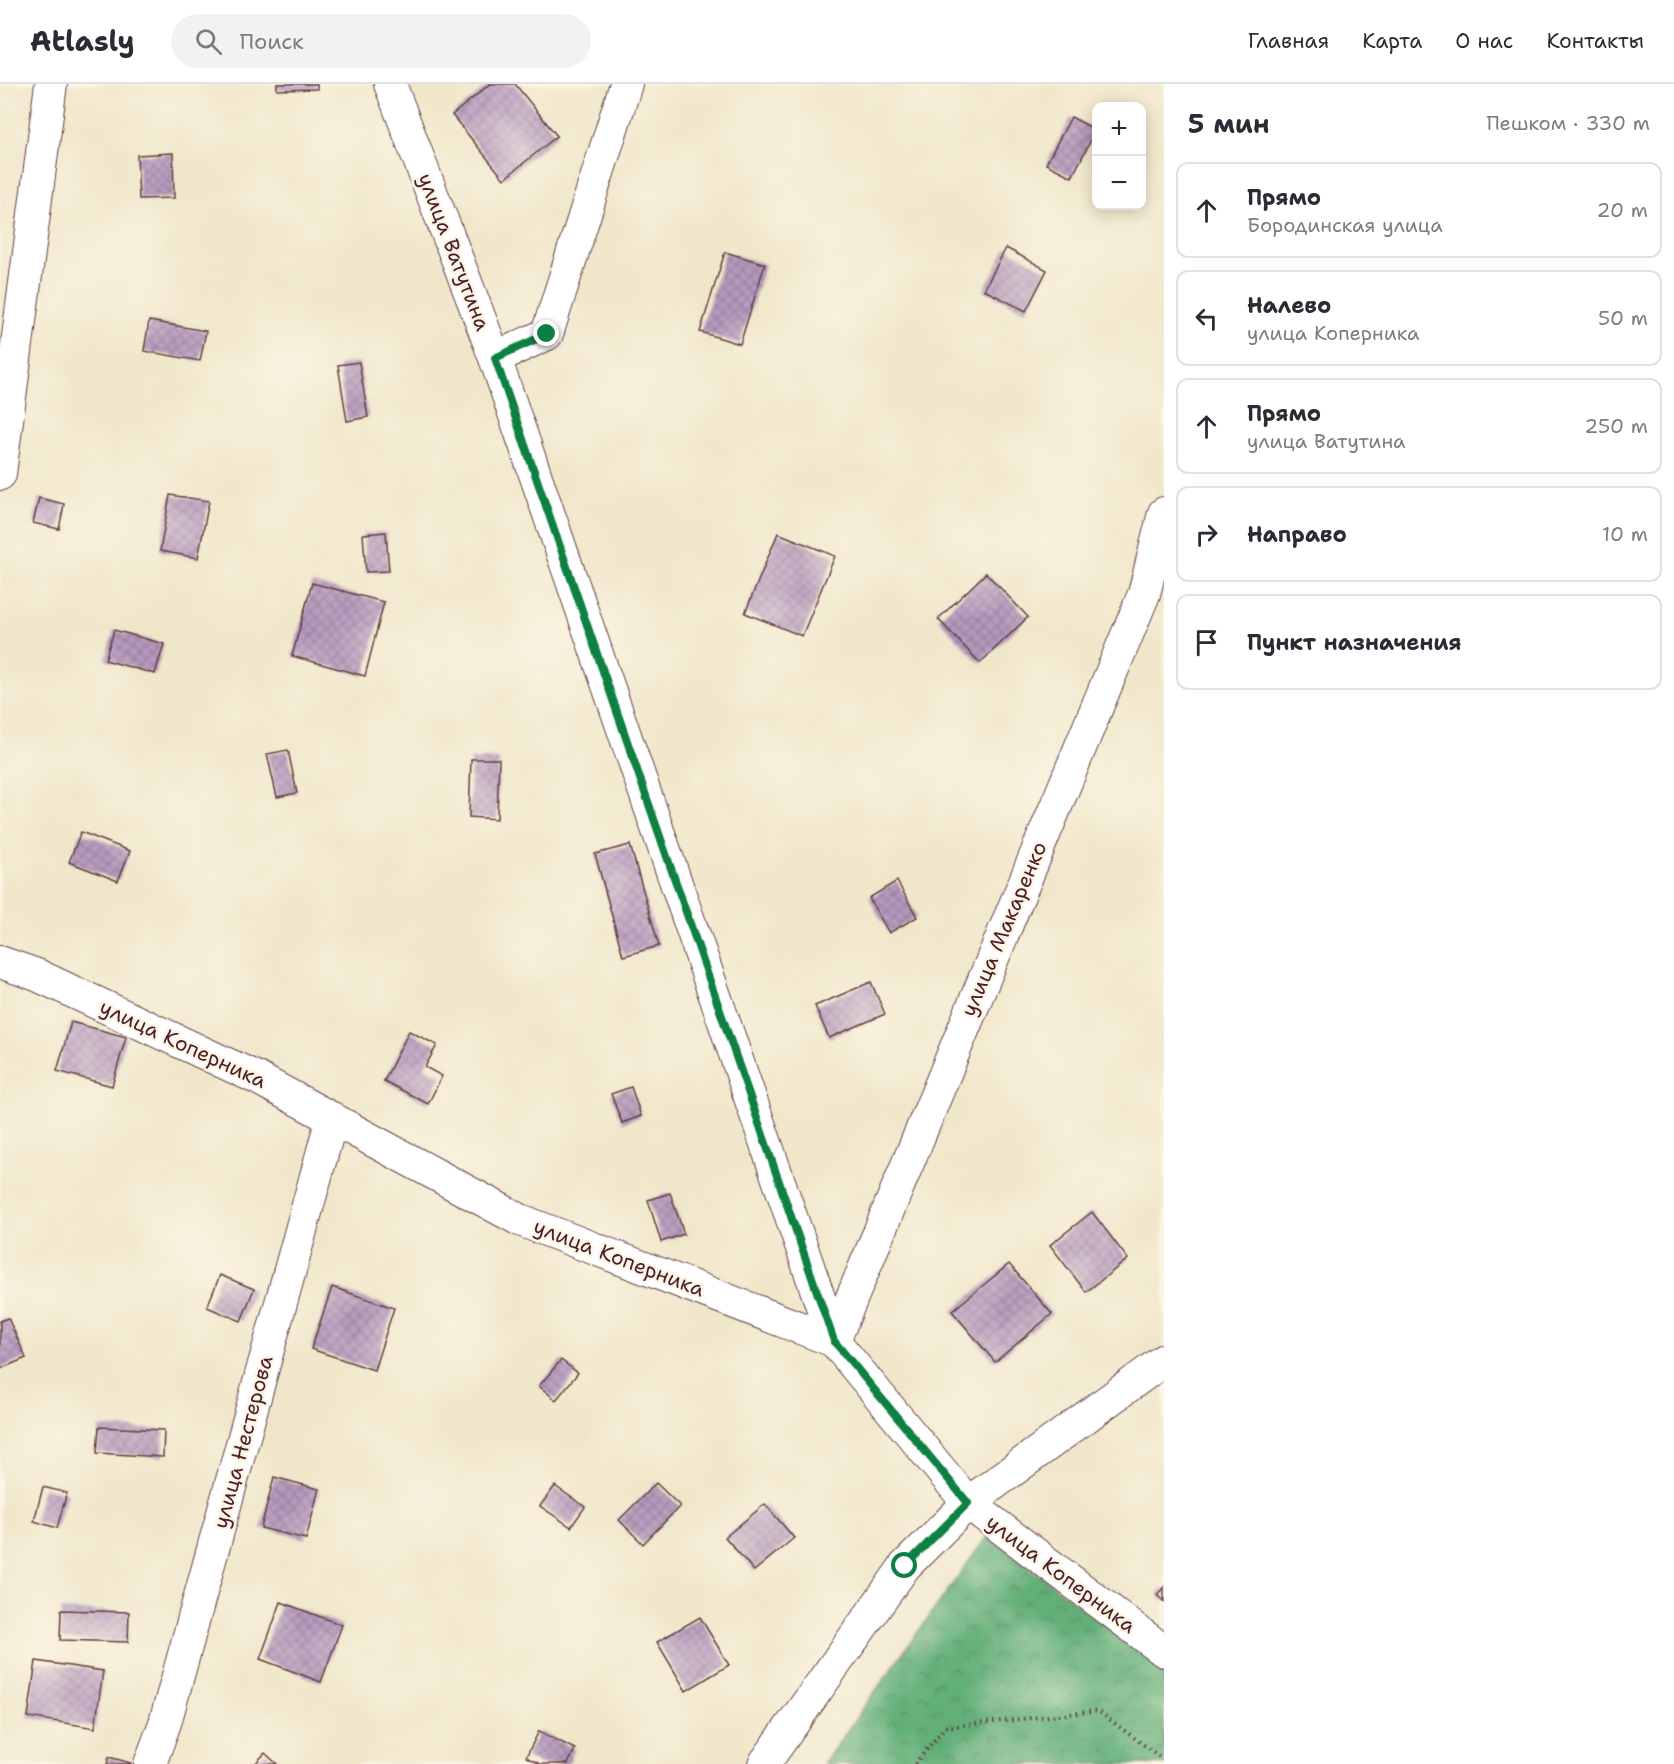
<!DOCTYPE html>
<html lang="ru">
<meta charset="utf-8">
<style>
:root{--surface:#fff;--page:#f2f2f3;--text:#2b2b33;--muted:#7c7c81;--line:#e1e1e2}
body{margin:0;font-family:"Shantell Sans",sans-serif;background:var(--page);color:var(--text)}
.controls{position:absolute;right:18px;top:18px;display:grid;overflow:hidden;border-radius:12px;box-shadow:0 3px 15px #0003}
.controls button{width:54px;height:54px;display:grid;place-items:center;padding:0;border:0;border-bottom:2px solid var(--line);background:var(--surface);color:var(--text);font:30px sans-serif}
.stop{position:absolute;width:18px;height:18px;margin:-14px;border:4px solid #0b8043;border-radius:50%;background:#fff}
.stop.end{background:#0b8043;border-color:#fff;box-shadow:0 2px 6px #0008}
.list{margin:0;padding:0;list-style:none}
h2{display:flex;justify-content:space-between;align-items:center;height:78px;margin:0;padding:0 24px;font-size:26px}
h2 small{font-size:20px;font-weight:400;color:var(--muted)}
.list li{display:grid;grid-template-columns:39px 1fr auto;gap:18px;align-items:center;box-sizing:border-box;height:96px;margin:0 12px 12px;padding:0 12px;border:2px solid var(--line);border-radius:12px}
.list b{display:block;font-size:22px;white-space:nowrap}
.list p{margin:0;font-size:20px;white-space:nowrap;color:var(--muted)}
.list em{font-size:20px;font-style:normal;color:var(--muted)}
.icon{flex:none;width:33px;height:33px;fill:none;stroke:currentColor;stroke-width:2;stroke-linecap:round;stroke-linejoin:round}
.map{position:relative;flex:none;width:1164px;height:1680px;overflow:hidden}
header{display:flex;align-items:center;gap:36px;box-sizing:border-box;height:84px;padding:0 30px;background:var(--surface);border-bottom:2px solid var(--line)}
header strong{font-size:28px}
nav{display:flex;gap:33px;margin-inline-start:auto;font-size:21px}
.search{width:420px;height:54px;background:var(--page);display:flex;align-items:center;gap:15px;box-sizing:border-box;padding:0 21px;border-radius:33px;color:var(--muted);font-size:22px}
main{display:flex}
aside{flex:1;background:var(--surface)}
.map>svg:first-child{display:block}
</style>
<header>
<strong>Atlasly</strong>
<div class="search"><svg class="icon" aria-label="search" viewBox="0 0 24 24"><circle cx="10" cy="10" r="6"/><path d="M15 15l6 6"/></svg>Поиск</div>
<nav><a>Главная</a><a>Карта</a><a>О нас</a><a>Контакты</a></nav>
</header>
<main>
<div class="map">
<svg width="1164" height="1680" viewBox="0 0 1164 1680">
<defs>
<pattern id="forest-crowns" width="20" height="18" patternUnits="userSpaceOnUse" patternTransform="scale(1.5)"><rect width="20" height="18" fill="#62af78"/><path d="M2 6a3 3 0 1 1 6 0M12 15a3 3 0 1 1 6 0" fill="none" stroke="#538e63"/></pattern>
<pattern id="building-cross-hatch" width="8" height="8" patternUnits="userSpaceOnUse" patternTransform="scale(1.5)"><rect width="8" height="8" fill="#b69abe"/><path d="M0 0l8 8M0 8l8-8" fill="none" stroke="#967d9b"/></pattern>
</defs>
<rect width="100%" height="100%" fill="#fcf5e5"/>
<filter id="ink" filterUnits="userSpaceOnUse"><feTurbulence type="fractalNoise" baseFrequency=".0167" numOctaves="2"/><feDisplacementMap in="SourceGraphic" scale="12" xChannelSelector="R" yChannelSelector="G"/><feConvolveMatrix kernelMatrix="1 2 1 2 8 2 1 2 1" color-interpolation-filters="sRGB"/></filter>
<filter id="wash" filterUnits="userSpaceOnUse"><feTurbulence type="fractalNoise" baseFrequency=".008" numOctaves="4" result="noise"/><feDisplacementMap in="SourceGraphic" scale="24" xChannelSelector="R" yChannelSelector="G"/><feGaussianBlur stdDeviation="1.35" result="paint"/><feColorMatrix in="noise" values="0 0 0 0 0 0 0 0 0 0 0 0 0 0 0 0 0 1.4 0 .05"/><feComposite in="paint" operator="in"/></filter>
<g filter="url(#wash)">
<rect width="100%" height="100%" fill="#f0e7ca"/>
<path fill="url(#forest-crowns)" stroke="#566752" stroke-width="1.5" d="M988,1451L1164,1587V1680H823Z"/>
<g id="blocks">
<g fill="url(#building-cross-hatch)">
<path d="M277,0H317V5L277,6Z"/>
<path d="M490,0H515L557,52L504,95L452,31Z"/>
<path d="M1071,33L1096,46L1072,93L1046,80Z"/>
<path d="M173,69L174,114L139,115L137,71Z"/>
<path d="M1006,164L1047,186L1026,227L984,206Z"/>
<path d="M725,168L765,180L740,260L700,248Z"/>
<path d="M149,237L206,247L200,277L144,267Z"/>
<path d="M359,278L368,333L347,337L338,281Z"/>
<path d="M170,411L209,417L198,474L160,467Z"/>
<path d="M39,414L64,420L59,445L33,439Z"/>
<path d="M386,448L389,487L366,488L363,450Z"/>
<path d="M778,449L835,472L802,552L745,529Z"/>
<path d="M986,489L1028,533L980,579L938,535Z"/>
<path d="M312,499L384,518L365,592L292,572Z"/>
<path d="M114,546L164,560L155,590L105,576Z"/>
<path d="M288,666L297,709L277,713L267,670Z"/>
<path d="M471,675H499L497,735L469,733Z"/>
<path d="M81,748L130,767L118,797L69,778Z"/>
<path d="M630,761L659,862L623,872L595,770Z"/>
<path d="M897,797L917,833L889,849L869,814Z"/>
<path d="M871,898L885,930L829,954L815,922Z"/>
<path d="M71,938L126,953L112,1002L57,987Z"/>
<path d="M409,947L437,961L425,983L442,992L428,1020L384,997Z"/>
<path d="M631,1003L641,1032L622,1039L611,1010Z"/>
<path d="M670,1109L684,1150L661,1158L648,1116Z"/>
<path d="M1092,1128L1128,1175L1086,1208L1050,1161Z"/>
<path d="M1009,1180L1052,1230L995,1278L952,1227Z"/>
<path d="M220,1191L254,1205L241,1237L207,1223Z"/>
<path d="M332,1203L394,1224L374,1286L311,1265Z"/>
<path d="M8,1234L26,1274L0,1285V1237Z"/>
<path d="M561,1276L578,1289L556,1316L539,1302Z"/>
<path d="M99,1343L164,1346L163,1373L97,1369Z"/>
<path d="M274,1393L319,1405L306,1455L261,1444Z"/>
<path d="M656,1399L680,1422L643,1460L619,1436Z"/>
<path d="M555,1402L585,1423L571,1443L540,1422Z"/>
<path d="M43,1403L67,1409L57,1444L34,1437Z"/>
<path d="M765,1420L794,1454L754,1487L725,1453Z"/>
<path d="M1164,1503V1518L1157,1511Z"/>
<path d="M281,1518L342,1541L321,1598L260,1575Z"/>
<path d="M61,1526L129,1528L128,1558L60,1556Z"/>
<path d="M700,1533L729,1581L686,1607L657,1558Z"/>
<path d="M36,1577L103,1587L95,1644L28,1633Z"/>
<path d="M539,1647L575,1665L568,1680H540L526,1673Z"/>
<path d="M265,1669L277,1680H255Z"/>
<path d="M109,1673L131,1679V1680H107Z"/>
</g>
</g>
</g>
<g filter="url(#ink)">
<use href="#blocks" fill-opacity="0" stroke="#633d43" stroke-width="1.5"/>
<g fill="none" stroke-linecap="round" stroke-linejoin="round">
<defs>
<g id="minor">
<path d="M390,0L495,274L834,1257"/>
<path d="M495,274L547,250L626,0"/>
<path d="M0,390L51,0"/>
<path d="M0,878L37,891L257,994L520,1136L834,1257L968,1419L1164,1567"/>
<path d="M834,1257L1144,510L1164,429"/>
<path d="M150,1680L165,1639L332,1034"/>
<path d="M764,1680L905,1482L968,1419L1164,1276"/>
</g>
</defs>
<use href="#minor" stroke="#633d43" stroke-width="34"/>
<path stroke="#633d43" stroke-width="4" stroke-dasharray="1.5 4.5" stroke-linecap="butt" d="M915,1680L945,1643L1098,1627L1164,1676"/>
<use href="#minor" stroke="#fff" stroke-width="32"/>
</g>
</g>
<g fill="none" stroke-linecap="round" stroke-linejoin="round" filter="url(#ink)">
<path stroke="#0b8043" stroke-width="8" d="M547,250L495,274L834,1257L968,1419L905,1482"/>
</g>
<g text-anchor="middle" stroke-width="5" stroke-linejoin="round" paint-order="stroke">
<g font-size="21" fill="#4a1f2b" stroke="#fcf5e5">
<text transform="translate(454 168) rotate(69)" y="7">улица Ватутина</text>
<text transform="translate(1004 845) rotate(-67)" y="7">улица Макаренко</text>
<text transform="translate(183 960) rotate(25)" y="7">улица Коперника</text>
<text transform="translate(619 1174) rotate(21)" y="7">улица Коперника</text>
<text transform="translate(243 1358) rotate(-75)" y="7">улица Нестерова</text>
<text transform="translate(1061 1490) rotate(37)" y="7">улица Коперника</text>
</g>
</g>
</svg>
<div class="controls">
<button>+</button>
<button>−</button>
</div>
<div class="stop" style="left:905px;top:1482px"></div>
<div class="stop end" style="left:547px;top:250px"></div>
</div>
<aside>
<h2>5 мин<small>Пешком · 330 m</small></h2>
<ul class="list">
<li><svg class="icon" aria-label="ahead" viewBox="0 0 24 24"><path d="M12 20V5M6 11l6-6 6 6"/></svg><div><b>Прямо</b><p>Бородинская улица</p></div><em>20 m</em></li>
<li><svg class="icon" aria-label="left" viewBox="0 0 24 24"><path d="M17 20v-9H6M10 6l-5 5 5 5"/></svg><div><b>Налево</b><p>улица Коперника</p></div><em>50 m</em></li>
<li><svg class="icon" aria-label="ahead" viewBox="0 0 24 24"><path d="M12 20V5M6 11l6-6 6 6"/></svg><div><b>Прямо</b><p>улица Ватутина</p></div><em>250 m</em></li>
<li><svg class="icon" aria-label="right" viewBox="0 0 24 24"><path d="M7 20v-9h11M14 6l5 5-5 5"/></svg><div><b>Направо</b></div><em>10 m</em></li>
<li><svg class="icon" aria-label="arrive" viewBox="0 0 24 24"><path d="M6 21V4h12l-3 4 3 4H6"/></svg><div><b>Пункт назначения</b></div></li>
</ul>
</aside>
</main>
